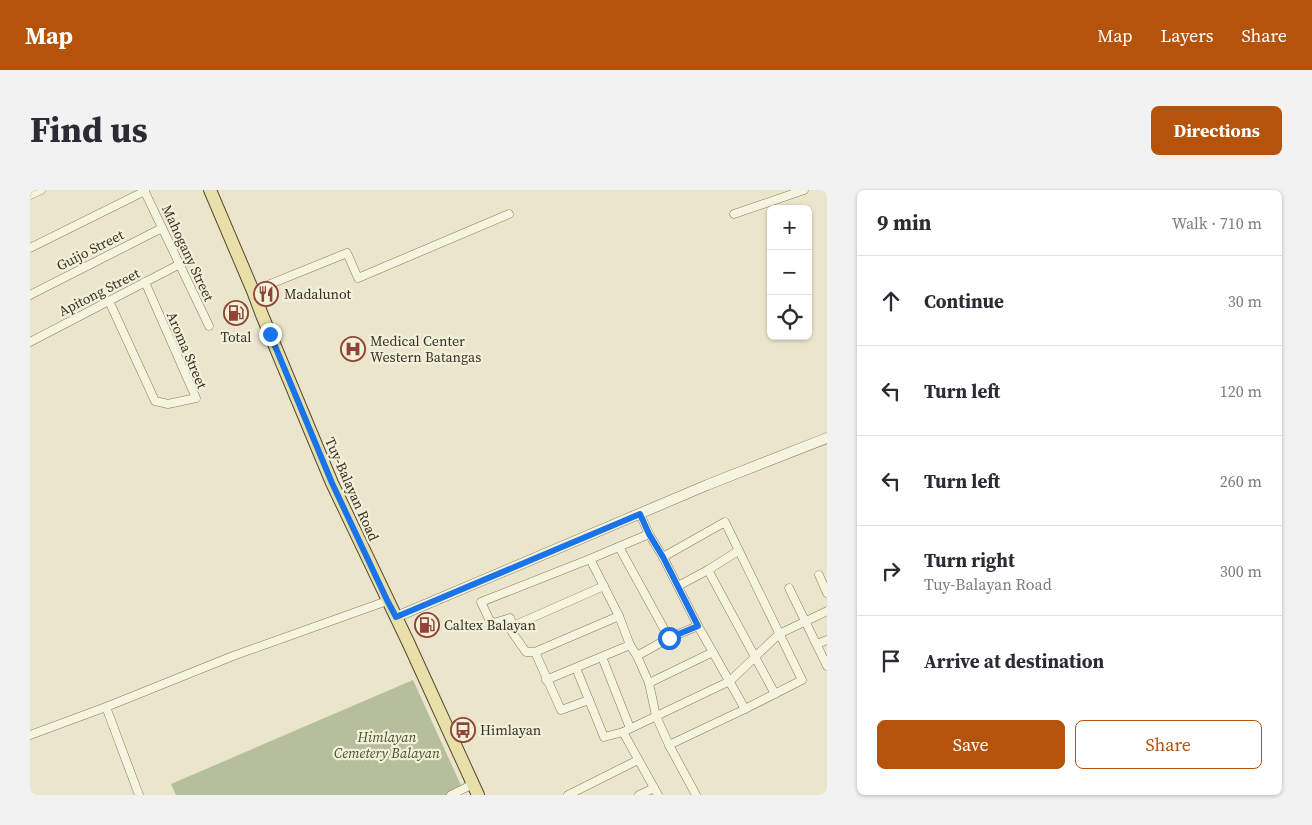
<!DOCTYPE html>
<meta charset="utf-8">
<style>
:root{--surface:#fff;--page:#f2f2f3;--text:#2b2b33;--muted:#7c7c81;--line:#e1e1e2;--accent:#b45309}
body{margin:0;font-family:"Source Serif 4",serif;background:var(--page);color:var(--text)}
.controls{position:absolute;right:15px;top:15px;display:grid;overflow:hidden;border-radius:8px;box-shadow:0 1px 4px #0004}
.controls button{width:45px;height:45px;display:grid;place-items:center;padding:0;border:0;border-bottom:1px solid var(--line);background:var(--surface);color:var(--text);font:25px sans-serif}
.stop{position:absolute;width:15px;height:15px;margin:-11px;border:4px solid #1a73e8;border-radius:50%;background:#fff}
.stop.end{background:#1a73e8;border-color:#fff;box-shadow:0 1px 5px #0008}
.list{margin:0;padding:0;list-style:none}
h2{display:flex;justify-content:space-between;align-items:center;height:65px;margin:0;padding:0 20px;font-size:21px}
h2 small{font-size:16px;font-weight:400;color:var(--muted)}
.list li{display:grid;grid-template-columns:32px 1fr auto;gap:15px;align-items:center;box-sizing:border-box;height:90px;padding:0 20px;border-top:1px solid var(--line)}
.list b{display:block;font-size:19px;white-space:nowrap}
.list p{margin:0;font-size:16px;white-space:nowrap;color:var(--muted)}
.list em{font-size:16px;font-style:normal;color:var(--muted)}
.actions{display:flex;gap:10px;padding:15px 20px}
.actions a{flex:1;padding:11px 0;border:1px solid var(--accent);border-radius:8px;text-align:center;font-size:18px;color:var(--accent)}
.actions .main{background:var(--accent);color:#fff}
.icon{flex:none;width:28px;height:28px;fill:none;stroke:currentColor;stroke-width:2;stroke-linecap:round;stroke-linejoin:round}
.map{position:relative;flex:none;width:797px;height:605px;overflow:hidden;border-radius:8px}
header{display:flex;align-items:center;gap:30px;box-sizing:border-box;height:70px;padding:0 25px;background:var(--accent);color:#fff}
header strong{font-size:24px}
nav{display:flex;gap:28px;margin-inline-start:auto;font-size:18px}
.intro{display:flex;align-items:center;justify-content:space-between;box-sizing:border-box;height:120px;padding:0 30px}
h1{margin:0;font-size:35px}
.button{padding:12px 22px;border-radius:8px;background:var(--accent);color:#fff;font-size:18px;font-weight:700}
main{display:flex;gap:30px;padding:0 30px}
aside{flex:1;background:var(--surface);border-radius:8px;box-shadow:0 1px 4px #0004}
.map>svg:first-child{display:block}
</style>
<header>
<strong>Map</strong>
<nav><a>Map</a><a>Layers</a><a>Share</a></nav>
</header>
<div class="intro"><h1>Find us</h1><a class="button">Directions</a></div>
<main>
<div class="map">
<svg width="797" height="605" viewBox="0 0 797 605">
<rect width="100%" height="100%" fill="#ebe6cb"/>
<path fill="#b5be9d" d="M383,490L434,602L428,605H146L141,594Z"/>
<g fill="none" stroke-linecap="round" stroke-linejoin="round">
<defs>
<g id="minor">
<path d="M114,0L179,136"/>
<path d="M0,5L11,0"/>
<path d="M704,24L774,0"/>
<path d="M0,58L115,1"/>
<path d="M223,101L317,63L328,88L479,24"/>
<path d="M0,105L132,38"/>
<path d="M79,111L125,211L138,214L166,208L115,92"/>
<path d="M0,152L150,74"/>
<path d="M610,324L619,344L633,367L668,436L715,519"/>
<path d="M589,357L639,448"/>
<path d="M633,367L695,332L772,490L715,519L639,555"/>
<path d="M560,369L589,426L600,455L607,466L619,493L626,526L639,555L666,605"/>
<path d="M678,380L745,504"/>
<path d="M789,385L797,403"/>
<path d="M574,396L483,436L482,442L496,462H505L589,426"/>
<path d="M648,396L678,380L708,361"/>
<path d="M759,398L797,476"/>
<path d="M483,436L480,428L464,433L459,429L451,412L560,369L619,344"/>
<path d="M787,454L797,450"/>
<path d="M505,462L531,520L559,510"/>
<path d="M607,466L639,448L668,436"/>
<path d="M572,467L600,538"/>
<path d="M546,478L574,547L593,542"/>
<path d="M516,490L600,455"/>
<path d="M619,493L683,462"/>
<path d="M76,517L109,605"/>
<path d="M0,545L76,517L203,466L357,411"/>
<path d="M421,605L443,594"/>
<path d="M538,605L608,570"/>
<path d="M609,605L624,598"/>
<path d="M628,605L593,542L700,491L749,444L797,421"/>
</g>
<path id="tertiary" d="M366,427L677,295L797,248"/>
<path id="primary" d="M180,0L223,101L232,125L302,293L378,452L448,605"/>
</defs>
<use href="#minor" stroke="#867a61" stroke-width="9"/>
<use href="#tertiary" stroke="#867a61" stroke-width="11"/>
<use href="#primary" stroke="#554834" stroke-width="14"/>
<use href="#minor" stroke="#f6f3de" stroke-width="8"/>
<use href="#tertiary" stroke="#f6f3de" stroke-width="10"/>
<use href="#primary" stroke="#e9dfa8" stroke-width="12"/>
</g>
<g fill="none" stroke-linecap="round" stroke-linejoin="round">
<path stroke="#1a73e8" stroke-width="6" d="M240,144L302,293L357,410L366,427L610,324L619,344L633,367L668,436L639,448"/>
</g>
<defs>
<symbol id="restaurant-ring" viewBox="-11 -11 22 22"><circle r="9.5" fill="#f3f0da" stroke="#8f4437" stroke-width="1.5"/><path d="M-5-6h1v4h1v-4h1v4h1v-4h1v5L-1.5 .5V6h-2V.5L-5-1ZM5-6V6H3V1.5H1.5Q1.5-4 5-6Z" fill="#8f4437"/></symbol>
<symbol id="fuel-ring" viewBox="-11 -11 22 22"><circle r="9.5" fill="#f3f0da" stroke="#8f4437" stroke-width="1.5"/><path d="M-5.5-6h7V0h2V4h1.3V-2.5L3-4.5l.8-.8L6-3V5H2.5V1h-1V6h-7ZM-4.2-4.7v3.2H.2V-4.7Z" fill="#8f4437"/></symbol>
<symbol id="hospital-ring" viewBox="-11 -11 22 22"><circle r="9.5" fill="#f3f0da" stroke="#8f4437" stroke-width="1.5"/><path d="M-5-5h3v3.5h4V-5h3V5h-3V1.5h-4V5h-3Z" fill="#8f4437"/></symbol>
<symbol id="bus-ring" viewBox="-11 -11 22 22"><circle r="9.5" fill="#f3f0da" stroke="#8f4437" stroke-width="1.5"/><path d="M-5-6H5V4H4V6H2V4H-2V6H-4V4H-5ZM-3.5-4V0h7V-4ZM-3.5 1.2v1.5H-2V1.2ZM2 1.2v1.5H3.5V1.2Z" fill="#8f4437"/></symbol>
</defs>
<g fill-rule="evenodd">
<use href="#restaurant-ring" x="222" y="90" width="28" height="28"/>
<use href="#fuel-ring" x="192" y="109" width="28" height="28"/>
<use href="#hospital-ring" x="309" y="145" width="28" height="28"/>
<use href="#fuel-ring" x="383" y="421" width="28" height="28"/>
<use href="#bus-ring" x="419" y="526" width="28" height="28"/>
</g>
<g text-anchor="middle" stroke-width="4.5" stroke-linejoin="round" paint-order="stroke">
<g font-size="14" fill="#383022" stroke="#f3f0da">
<text transform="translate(60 60) rotate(-27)" y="5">Guijo Street</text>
<text transform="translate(158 63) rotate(65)" y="5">Mahogany Street</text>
<text transform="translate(69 102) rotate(-27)" y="5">Apitong Street</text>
<text transform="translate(157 160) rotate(67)" y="5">Aroma Street</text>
<text transform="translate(322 299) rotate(66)" y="5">Tuy-Balayan Road</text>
</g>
<g font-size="14" fill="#383022" stroke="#f3f0da" text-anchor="start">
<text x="254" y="109">Madalunot</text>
<text x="206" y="152" text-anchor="middle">Total</text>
<text x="340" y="156">Medical Center<tspan x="340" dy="16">Western Batangas</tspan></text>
<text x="414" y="440">Caltex Balayan</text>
<text x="450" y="545">Himlayan</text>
</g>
<g font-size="14" font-style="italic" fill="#43532b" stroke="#f3f0da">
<text x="357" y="552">Himlayan<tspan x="357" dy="16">Cemetery Balayan</tspan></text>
</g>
</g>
</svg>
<div class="controls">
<button>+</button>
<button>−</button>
<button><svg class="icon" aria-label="locate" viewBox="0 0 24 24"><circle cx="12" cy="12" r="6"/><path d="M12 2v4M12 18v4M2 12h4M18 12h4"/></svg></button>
</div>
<div class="stop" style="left:639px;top:448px"></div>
<div class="stop end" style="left:240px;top:144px"></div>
</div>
<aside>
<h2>9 min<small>Walk · 710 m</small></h2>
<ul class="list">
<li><svg class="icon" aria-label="ahead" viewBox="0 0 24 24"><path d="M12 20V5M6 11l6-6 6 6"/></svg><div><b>Continue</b></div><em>30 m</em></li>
<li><svg class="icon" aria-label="left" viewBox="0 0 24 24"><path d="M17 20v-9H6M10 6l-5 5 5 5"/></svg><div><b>Turn left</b></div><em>120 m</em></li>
<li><svg class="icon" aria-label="left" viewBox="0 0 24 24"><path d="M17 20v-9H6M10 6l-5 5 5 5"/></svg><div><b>Turn left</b></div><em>260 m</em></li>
<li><svg class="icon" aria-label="right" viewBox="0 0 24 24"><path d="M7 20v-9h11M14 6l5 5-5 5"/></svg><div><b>Turn right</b><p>Tuy-Balayan Road</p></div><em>300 m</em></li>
<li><svg class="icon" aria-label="arrive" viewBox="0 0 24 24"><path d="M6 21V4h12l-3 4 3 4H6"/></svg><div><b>Arrive at destination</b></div></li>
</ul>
<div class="actions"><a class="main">Save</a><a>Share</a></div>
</aside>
</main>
